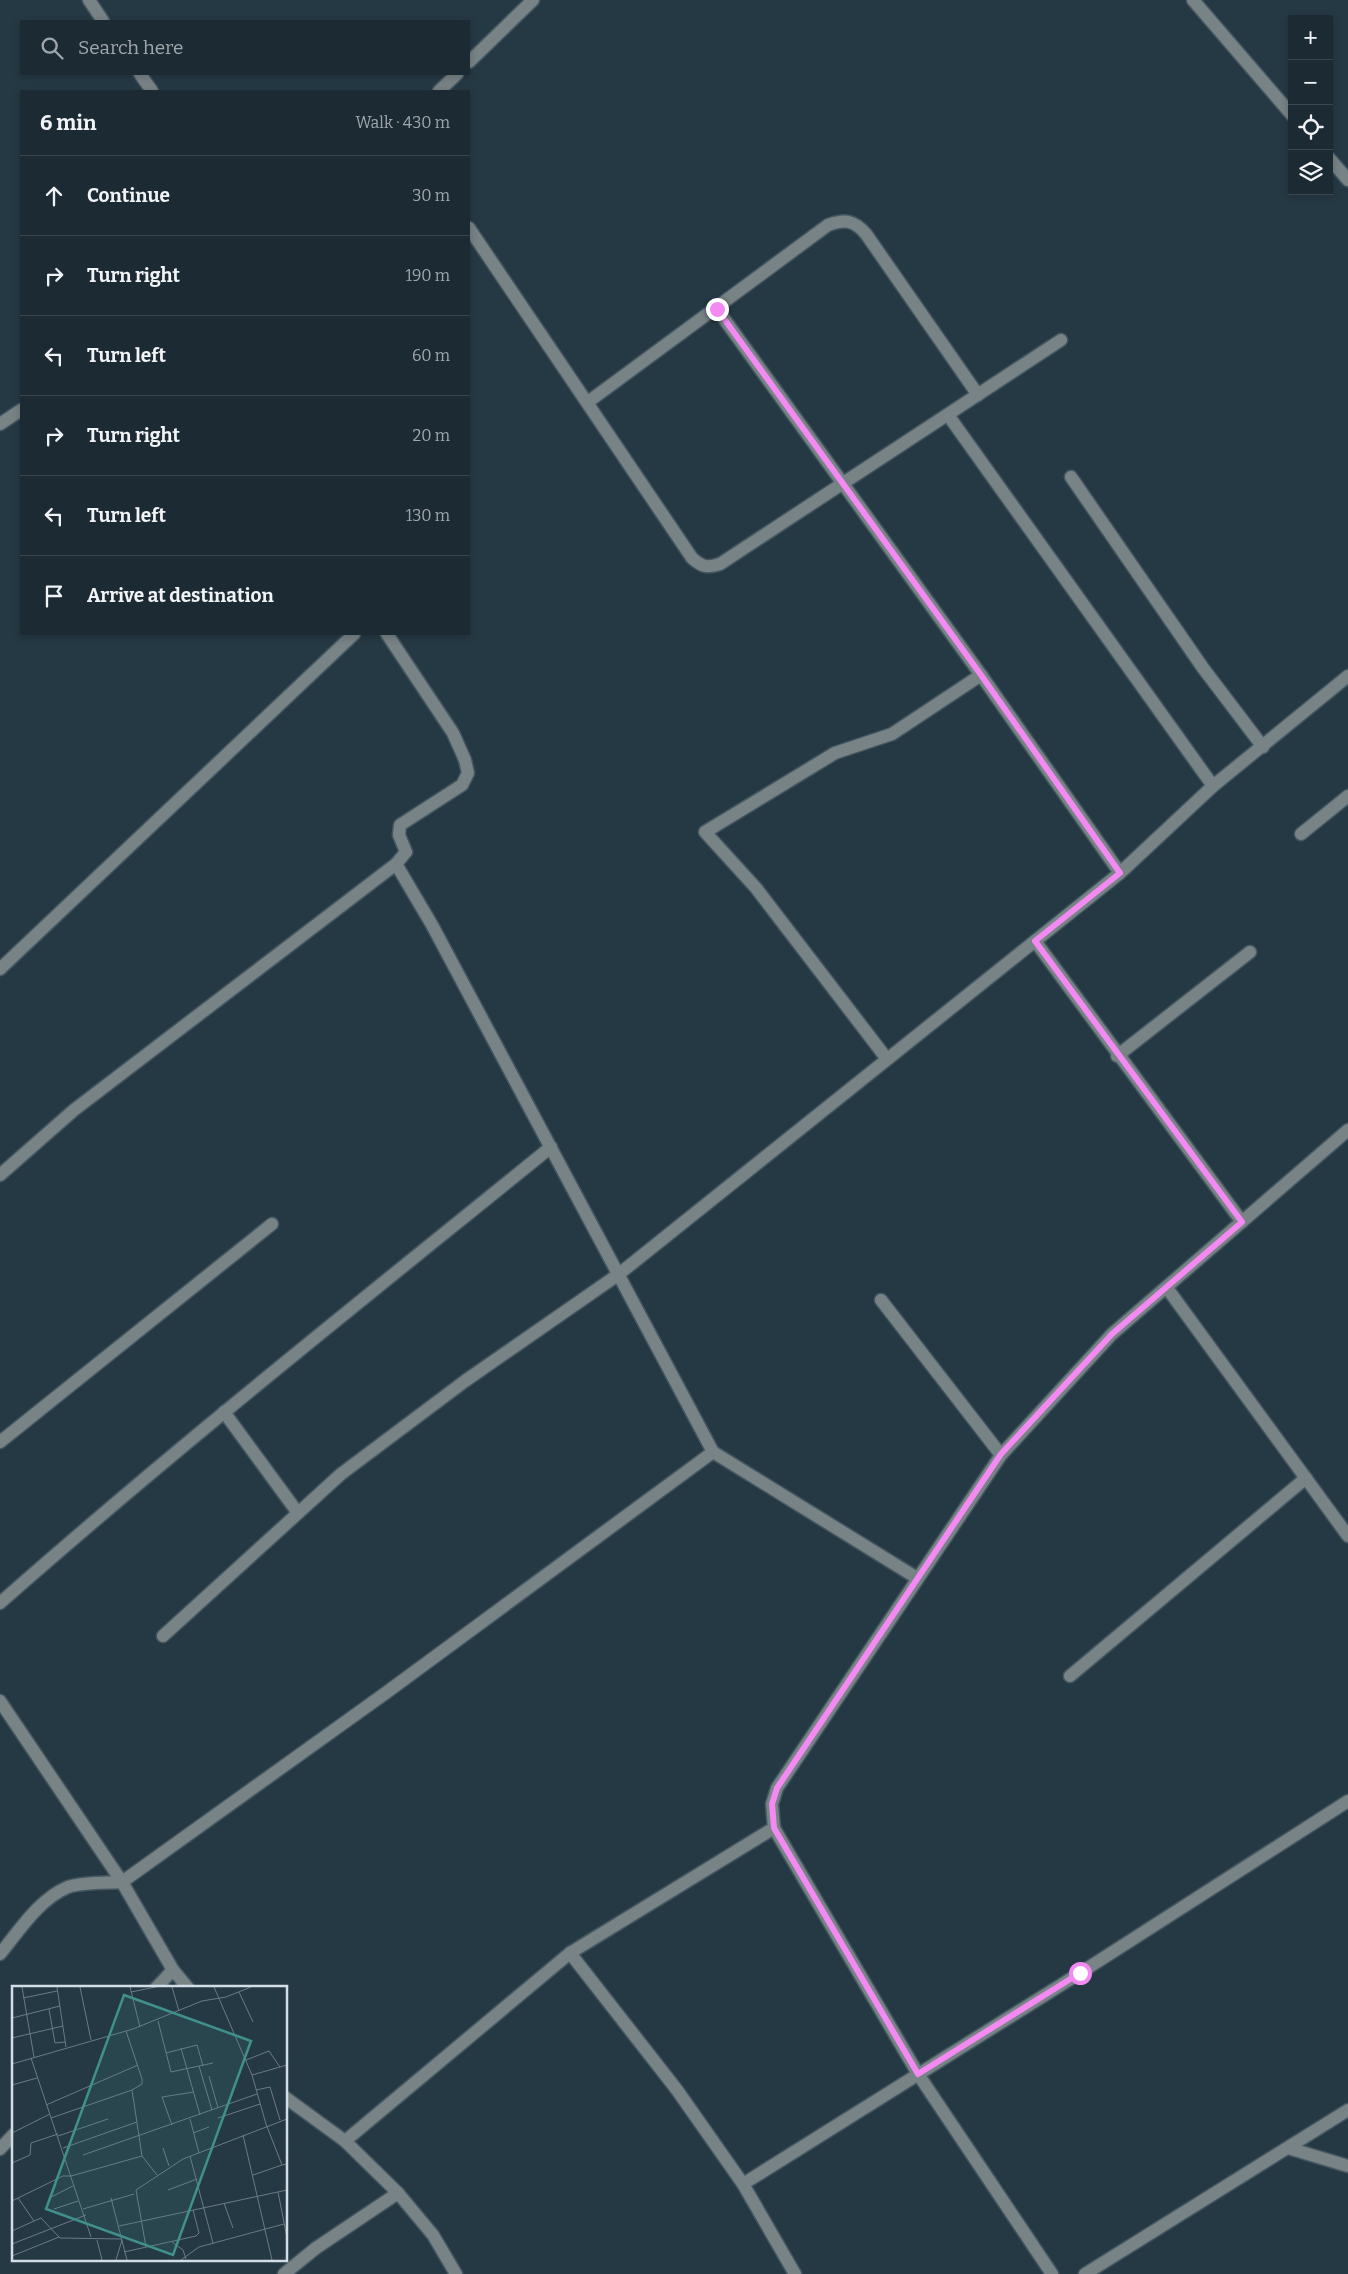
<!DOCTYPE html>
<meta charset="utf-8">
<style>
:root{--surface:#1c2b33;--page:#25333b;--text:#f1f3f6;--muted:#a0a7ac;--line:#3a474e}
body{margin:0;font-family:Bitter,serif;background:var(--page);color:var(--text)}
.controls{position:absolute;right:15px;top:15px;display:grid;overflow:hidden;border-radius:0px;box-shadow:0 2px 8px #0003}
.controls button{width:45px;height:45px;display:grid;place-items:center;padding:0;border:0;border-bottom:1px solid var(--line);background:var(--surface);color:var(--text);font:25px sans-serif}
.stop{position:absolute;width:15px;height:15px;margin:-11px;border:4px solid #f28af2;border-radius:50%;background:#fff}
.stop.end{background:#f28af2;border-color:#fff;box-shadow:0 1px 5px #0008}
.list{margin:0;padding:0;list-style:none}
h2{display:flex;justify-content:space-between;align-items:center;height:65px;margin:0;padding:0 20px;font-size:21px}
h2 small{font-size:16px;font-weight:400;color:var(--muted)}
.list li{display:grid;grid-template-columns:32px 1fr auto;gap:15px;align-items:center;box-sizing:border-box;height:80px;padding:0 20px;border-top:1px solid var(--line)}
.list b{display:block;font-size:19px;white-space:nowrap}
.list em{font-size:16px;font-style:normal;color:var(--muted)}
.icon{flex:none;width:28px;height:28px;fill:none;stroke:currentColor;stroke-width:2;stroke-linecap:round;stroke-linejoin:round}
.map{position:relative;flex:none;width:1348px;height:2274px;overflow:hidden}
.search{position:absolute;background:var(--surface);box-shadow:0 2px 8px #0003;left:20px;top:20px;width:450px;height:55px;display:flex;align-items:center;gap:12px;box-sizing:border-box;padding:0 18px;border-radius:0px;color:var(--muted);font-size:19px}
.panel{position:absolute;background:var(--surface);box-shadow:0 2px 8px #0003;left:20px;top:90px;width:450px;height:545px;border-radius:0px}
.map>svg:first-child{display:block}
</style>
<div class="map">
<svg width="1348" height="2274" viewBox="0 0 1348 2274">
<rect width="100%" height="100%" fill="#253944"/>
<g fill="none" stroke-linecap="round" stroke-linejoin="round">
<defs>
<g id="minor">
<path d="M89,0L103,21"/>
<path d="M1193,0L1292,115"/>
<path d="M469,62L533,0"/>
<path d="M140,74L152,91"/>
<path d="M439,91L457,74"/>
<path d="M1329,158L1348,180"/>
<path d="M469,228L692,558C702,567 707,568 720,564L1061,340"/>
<path d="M717,309L981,675L1120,873"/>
<path d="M588,402L828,225C845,219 854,220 866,234L978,395"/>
<path d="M948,415L1213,786"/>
<path d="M0,424L21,410"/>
<path d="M1071,477L1203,668L1263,747"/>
<path d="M387,634L453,733L465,760L468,773L462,785L400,825L399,835L406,852L396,864"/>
<path d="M1301,834L1348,796"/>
<path d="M1035,941L1242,1222"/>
<path d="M0,969L354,634"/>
<path d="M1117,1056L1250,952"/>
<path d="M887,1059L756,888L705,832L835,753L892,734L981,675"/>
<path d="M0,1175L74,1110L396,864L432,925L713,1452"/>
<path d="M1167,1288L1348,1536"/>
<path d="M881,1300L1001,1455"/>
<path d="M224,1412L298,1513"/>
<path d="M0,1442L272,1224"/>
<path d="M0,1603C179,1445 366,1297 551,1147"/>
<path d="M163,1636L341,1474L465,1381L619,1274L1120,873L1213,786L1348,676"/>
<path d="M1070,1676L1306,1478"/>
<path d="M0,1701L122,1882L173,1970L188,1988"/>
<path d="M570,1953L677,2090L743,2184L795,2274"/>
<path d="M0,1954C19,1931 39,1899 68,1887C83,1882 106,1883 122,1882L387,1692L713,1452L917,1578"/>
<path d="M156,1988L173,1970"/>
<path d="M286,2098L345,2141L398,2193L433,2235L456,2274"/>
<path d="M345,2141L570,1953L774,1828"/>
<path d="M1288,2148L1348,2166"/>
<path d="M0,2149L14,2134"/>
<path d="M743,2184L1080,1973L1348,1801"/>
<path d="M284,2274L316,2248L398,2193"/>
<path d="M1052,2274L918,2074L774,1828L772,1804L777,1788L1001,1455L1112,1334L1348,1130"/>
<path d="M1085,2274L1348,2110"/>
</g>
</defs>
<use href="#minor" stroke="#445761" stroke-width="15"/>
<use href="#minor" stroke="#788386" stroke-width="12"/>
</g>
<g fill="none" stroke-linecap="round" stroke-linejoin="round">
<path stroke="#f28af2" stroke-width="6" d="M717,309L981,675L1120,873L1035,941L1242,1222L1112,1334L1001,1454L777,1788L772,1804L774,1828L918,2074L1080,1973"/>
</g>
<g transform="translate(12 1986)">
<rect width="275" height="275" fill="#253944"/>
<path fill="none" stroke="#6a7b85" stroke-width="1" d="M10,1L22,71M45,1L54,61M68,1L79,54M118,1L128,41M160,1L167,25M202,1L240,89L254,138L270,179L275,178M119,6L144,1M227,6L241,36M11,12L45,5M37,23L43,57L53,56M0,32L48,20M146,35L159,86L201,77M114,45L130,93V98L120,104M0,52L51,40M169,62L188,129M154,67L185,59L191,80M19,72L79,251M234,74L257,65L268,81M0,78L121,43L190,15L214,11L239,1M187,80L200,124M240,89L275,79M197,90L206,122M0,99L25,92M244,104L258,101L268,134M34,119L126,79M39,132L120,104L130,170M206,132L248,118M178,133L187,167M160,139L150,111L182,106M0,147L38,128M181,147L197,141M231,149L260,274M46,150L96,133M51,162L125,136M151,162L157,180M71,169L245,108M178,170L201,257M0,177L18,169L19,157L46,148M241,189L270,179M156,204L185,193M266,206L275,252M6,212L51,190H59L130,170L145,189M37,212L61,200M99,212L115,274M0,215L6,212L22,235L29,232L48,252L110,253M212,217L221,242M42,223L66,215M71,223L122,208M107,240L275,204M0,245L22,235M85,254L90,274M160,256L171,264L174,273M0,258L74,229M134,261L124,204L171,173L275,133M112,266L184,250L187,247L181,224M0,270L47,251M104,274L110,254M169,274L187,261L272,238"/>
<path fill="#40908c" fill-opacity="0.15" stroke="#40908c" stroke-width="2.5" d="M112,9L239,55L161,269L34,223Z"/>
<rect width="275" height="275" fill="none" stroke="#d2dee6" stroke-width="2.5"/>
</g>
</svg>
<div class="controls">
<button>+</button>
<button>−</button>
<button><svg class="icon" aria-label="locate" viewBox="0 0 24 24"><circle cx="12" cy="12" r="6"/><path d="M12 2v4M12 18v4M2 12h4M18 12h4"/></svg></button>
<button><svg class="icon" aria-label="layers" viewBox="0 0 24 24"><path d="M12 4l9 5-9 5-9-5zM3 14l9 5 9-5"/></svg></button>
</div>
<div class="stop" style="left:1080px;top:1973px"></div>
<div class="stop end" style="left:717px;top:309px"></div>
<div class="search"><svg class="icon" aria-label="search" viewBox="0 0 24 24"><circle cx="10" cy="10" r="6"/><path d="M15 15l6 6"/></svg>Search here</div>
<section class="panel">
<h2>6 min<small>Walk · 430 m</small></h2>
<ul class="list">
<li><svg class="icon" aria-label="ahead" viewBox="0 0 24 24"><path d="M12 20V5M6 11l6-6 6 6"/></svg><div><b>Continue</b></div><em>30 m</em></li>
<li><svg class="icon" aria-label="right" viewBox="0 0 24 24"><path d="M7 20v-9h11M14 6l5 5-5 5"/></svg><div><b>Turn right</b></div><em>190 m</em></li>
<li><svg class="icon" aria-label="left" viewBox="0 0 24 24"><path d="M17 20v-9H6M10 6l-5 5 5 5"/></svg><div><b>Turn left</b></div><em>60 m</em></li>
<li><svg class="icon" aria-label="right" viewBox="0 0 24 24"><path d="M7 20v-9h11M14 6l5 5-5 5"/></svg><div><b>Turn right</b></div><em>20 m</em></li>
<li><svg class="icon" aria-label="left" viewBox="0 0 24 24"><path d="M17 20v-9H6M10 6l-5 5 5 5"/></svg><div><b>Turn left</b></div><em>130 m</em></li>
<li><svg class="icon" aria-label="arrive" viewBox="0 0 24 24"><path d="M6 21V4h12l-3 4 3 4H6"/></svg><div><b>Arrive at destination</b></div></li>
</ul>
</section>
</div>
